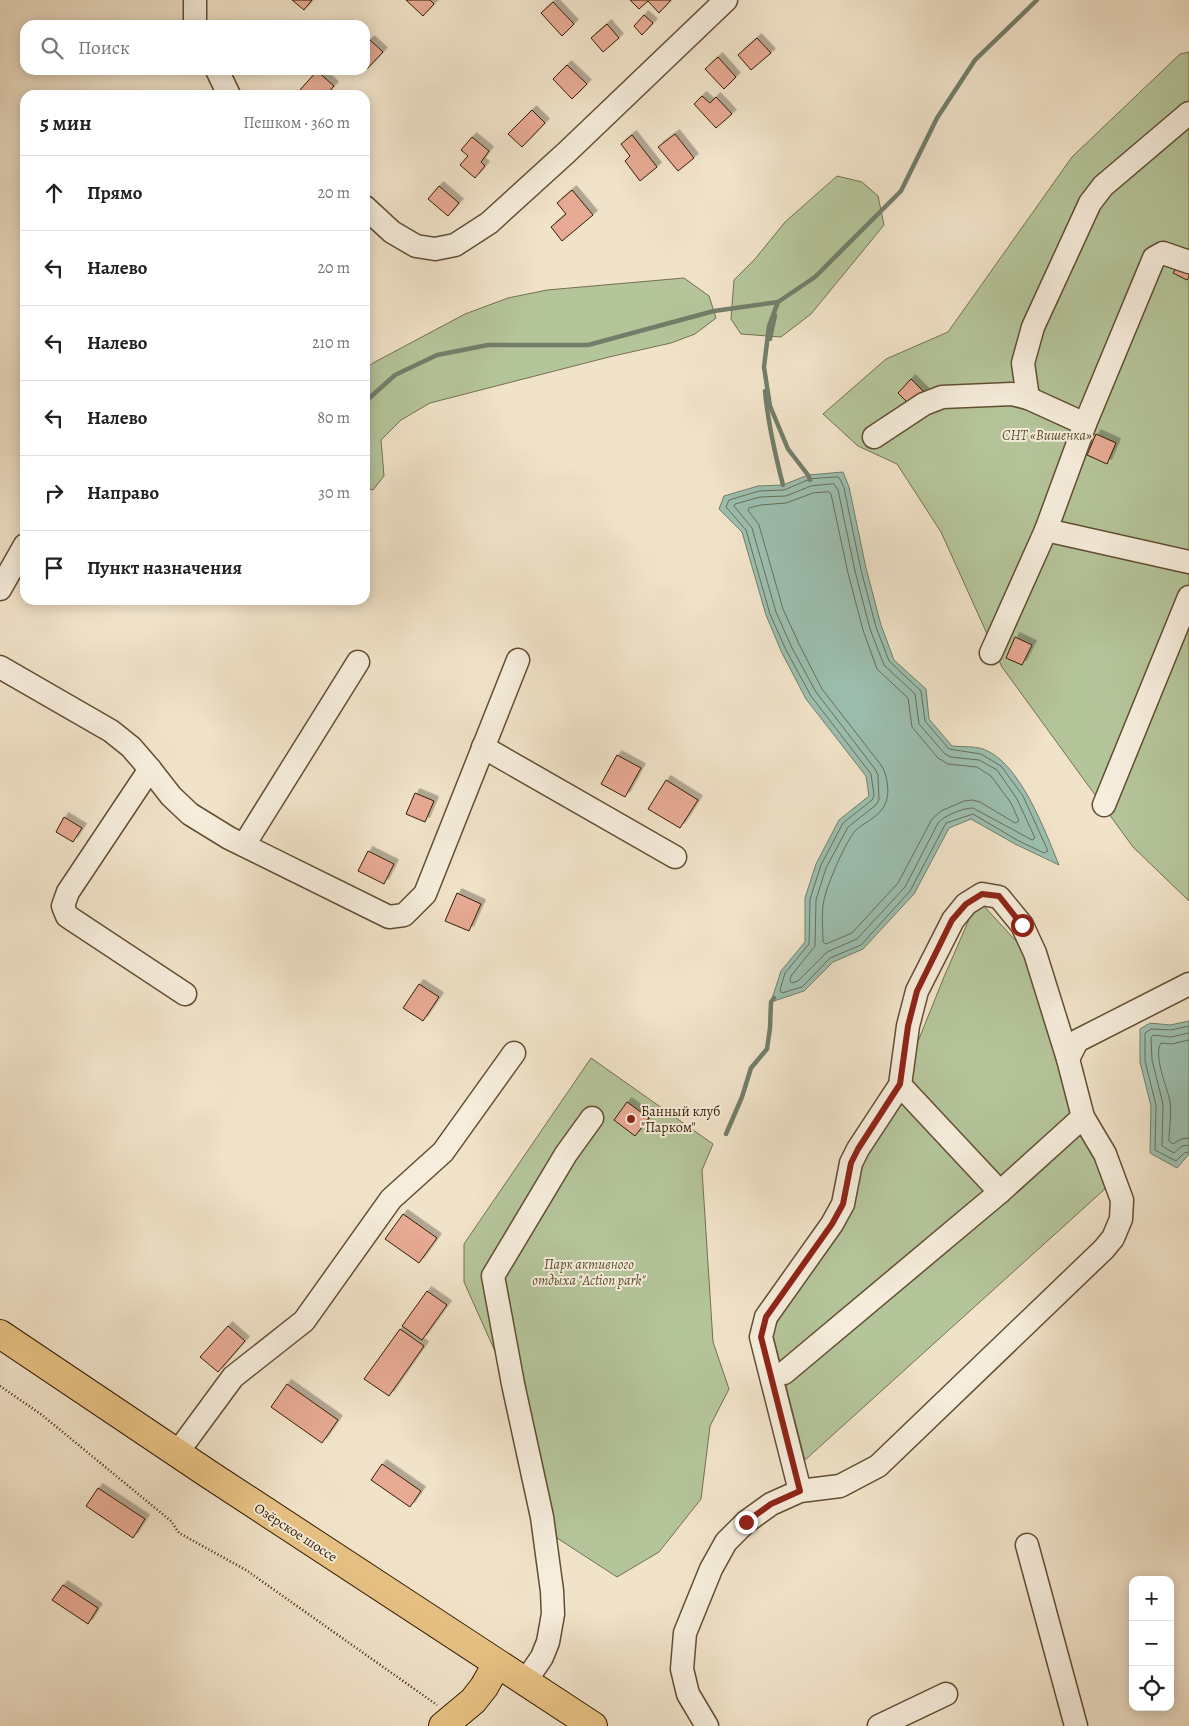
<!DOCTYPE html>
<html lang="ru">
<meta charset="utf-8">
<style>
:root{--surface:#fff;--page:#f2f2f2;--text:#222;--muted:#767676;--line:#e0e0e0}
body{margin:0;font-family:Alegreya,serif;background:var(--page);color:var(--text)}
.controls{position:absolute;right:15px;bottom:15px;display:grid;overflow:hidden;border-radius:10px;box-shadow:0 2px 12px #0003}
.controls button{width:45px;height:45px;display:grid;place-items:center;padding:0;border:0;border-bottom:1px solid var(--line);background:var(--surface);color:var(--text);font:25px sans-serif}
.stop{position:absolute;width:15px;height:15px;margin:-11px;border:4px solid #8f2418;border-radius:50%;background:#fff}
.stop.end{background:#8f2418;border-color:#fff;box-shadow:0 1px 5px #0008}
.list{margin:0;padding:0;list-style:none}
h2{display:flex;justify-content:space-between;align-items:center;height:65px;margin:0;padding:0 20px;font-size:21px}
h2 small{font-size:16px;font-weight:400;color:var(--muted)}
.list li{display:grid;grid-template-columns:32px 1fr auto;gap:15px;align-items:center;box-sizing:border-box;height:75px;padding:0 20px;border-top:1px solid var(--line)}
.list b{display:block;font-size:19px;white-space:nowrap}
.list em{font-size:16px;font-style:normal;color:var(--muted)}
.icon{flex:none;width:28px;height:28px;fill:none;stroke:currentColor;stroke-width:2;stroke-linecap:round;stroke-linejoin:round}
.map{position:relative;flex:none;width:1189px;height:1726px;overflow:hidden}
.search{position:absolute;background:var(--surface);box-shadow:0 2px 12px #0003;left:20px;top:20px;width:350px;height:55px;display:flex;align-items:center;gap:12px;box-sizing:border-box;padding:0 18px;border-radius:15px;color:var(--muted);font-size:19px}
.panel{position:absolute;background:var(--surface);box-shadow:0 2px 12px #0003;left:20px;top:90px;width:350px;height:515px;border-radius:15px}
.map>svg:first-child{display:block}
</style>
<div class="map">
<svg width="1189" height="1726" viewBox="0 0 1189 1726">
<defs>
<filter id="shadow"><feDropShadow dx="4.5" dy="-4.5" stdDeviation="0" flood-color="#0004"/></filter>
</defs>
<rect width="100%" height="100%" fill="#f1e3c9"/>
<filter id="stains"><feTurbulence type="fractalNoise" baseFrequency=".004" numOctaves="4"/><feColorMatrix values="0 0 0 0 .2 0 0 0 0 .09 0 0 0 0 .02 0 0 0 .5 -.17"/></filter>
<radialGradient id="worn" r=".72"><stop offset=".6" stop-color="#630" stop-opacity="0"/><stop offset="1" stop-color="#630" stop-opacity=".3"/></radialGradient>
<g fill="#b5c59a" stroke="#74704d">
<path d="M1189,52V901L1133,847L1002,667L941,532L897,464L858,446L823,414L886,359L948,332L1072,157L1180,54Z"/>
<path d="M837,176L862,182L878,196L884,225L811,314L781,337L741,334L731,319L734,280L755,259L785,222Z"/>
<path d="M684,278L709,296L716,318L695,334L671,343L609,357L430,403L401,420L381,440L384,476L373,490L365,488V369L373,363L465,314L508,298L547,290Z"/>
<path d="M983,905L1027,953L1116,1179L805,1460L772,1331L821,1245L900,1086L944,977L971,915Z"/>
<path d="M591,1058L713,1144L702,1170L713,1342L729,1389L710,1426L701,1499L659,1552L617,1577L557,1538L536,1443L464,1282V1244Z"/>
</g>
<g fill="#9cbfb0" stroke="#727e6a">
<path d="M843,472L849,487L866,568L881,625L894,660L926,689L929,719L952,746C962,747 974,746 983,749C1020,762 1045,831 1059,865L1015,844L971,819L949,828L914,894L863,949L833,962L804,991L771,1002L781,971L805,942V898L816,864L839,820L869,796L866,776L806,699L782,653L766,615L742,532L719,509L724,496L758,486L783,485L808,475Z"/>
<path d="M1189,1021V1154L1177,1168L1150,1153L1151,1106L1140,1062V1029L1150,1023L1170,1025Z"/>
</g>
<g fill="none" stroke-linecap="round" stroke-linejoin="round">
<g stroke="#686e58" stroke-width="1">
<path d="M838,477L840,479L844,488L861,570L876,627L889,661L921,691L925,721L949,749L981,754L1001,766L1023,796L1048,851L1044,853L1017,840L973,814L946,823L910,891L861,945L830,958L802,987L782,993L780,990L785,973L809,944L810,899L821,865L843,823L872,800L874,795L871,774L811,696L786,650L770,614L746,530L726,507L729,500L759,491L784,490L810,479Z"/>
<path d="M834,484L838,490L855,571L870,629L884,665L915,694L919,724L945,754L951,757L979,760L997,770L1017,799L1035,838L1032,840L973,808C963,808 945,815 938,823L905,887L857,939L827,952L798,981L792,983L790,981L791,976L815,946L816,900L826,868L848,827L876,805L879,800L878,775L875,769L816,692L792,648L776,612L752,528L734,506L735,504L760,497L786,496L811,486Z"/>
<path d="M829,492L831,494L848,573L863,630L877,669L908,698L912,727L938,758L948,764L977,767L991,776L1011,803L1019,821L1015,823L980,802L972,800L964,801L941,811L932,819L898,883L852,933L826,944L823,942C823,929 821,913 824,900C827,885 846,840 856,830C865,822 882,815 886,802C890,792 887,773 881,765L822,689L799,644L783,609L759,525L748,510L749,508L761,505L786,503L813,493Z"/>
<path d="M1189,1026L1171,1030L1151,1029L1145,1033V1061L1156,1105L1155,1150L1176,1161L1184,1153L1189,1152"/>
<path d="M1189,1033L1171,1037L1153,1035L1151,1038L1152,1060L1163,1104L1162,1146L1174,1153L1182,1146L1189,1145"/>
<path d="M1189,1040L1172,1044L1161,1043C1153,1055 1167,1087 1170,1101C1172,1114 1169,1129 1169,1141L1173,1144L1181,1139L1189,1138"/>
</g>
<g stroke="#727e6a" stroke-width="4.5">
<path d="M778,302L769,326L764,367L770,406L788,449L808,475L810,480"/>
<path d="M770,339L775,315"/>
<path d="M765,391C768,424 775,454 783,485"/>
<path d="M365,402L395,375L437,355L488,345H588L714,311L778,302L815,277L901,191L937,118L975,60L1037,0"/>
<path d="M726,1134L742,1097L751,1068L767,1049L770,1028L771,1002L774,998"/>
</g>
</g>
<g fill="#e7aa94" stroke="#331c00" filter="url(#shadow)">
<path d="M292,0H312L304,10Z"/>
<path d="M406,0H430L434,4L423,16Z"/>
<path d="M630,0H671L659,13L648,1L639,9Z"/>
<path d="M553,2L574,24L562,36L541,13Z"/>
<path d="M644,15L653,23L642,35L634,26Z"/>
<path d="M607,24L619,38L603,52L591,38Z"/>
<path d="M757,38L771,53L751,70L738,55Z"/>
<path d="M370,40L383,52L367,69L365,67V45Z"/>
<path d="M718,57L736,77L724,89L705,69Z"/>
<path d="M567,65L587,84L572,99L553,79Z"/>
<path d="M317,71L334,86L326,95H304L299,91Z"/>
<path d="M702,96L710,103L716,97L732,114L716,128L694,104Z"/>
<path d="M532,110L545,123L522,147L508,134Z"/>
<path d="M675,134L694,158L678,171L658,147Z"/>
<path d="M632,135L657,167L640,181L625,161L630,156L621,144Z"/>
<path d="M472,137L489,151L481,162L485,166L475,178L460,165L468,156L461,150Z"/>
<path d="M439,186L459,203L448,216L428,199Z"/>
<path d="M572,190L593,215L562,241L551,227L566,214L557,203Z"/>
<path d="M1179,263L1189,268V277L1187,280L1173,273Z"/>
<path d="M911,379L925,393L911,406L898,393Z"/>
<path d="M1096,434L1116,443L1107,464L1087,455Z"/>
<path d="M1015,637L1032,645L1022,665L1006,658Z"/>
<path d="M617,755L641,768L625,797L601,784Z"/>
<path d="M666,780L698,800L680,828L648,809Z"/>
<path d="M415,793L434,801L425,822L406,814Z"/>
<path d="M64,817L82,828L73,842L56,832Z"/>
<path d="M368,851L394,864L384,884L358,871Z"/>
<path d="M457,893L481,904L469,931L445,921Z"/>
<path d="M419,984L439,997L423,1021L403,1008Z"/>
<path d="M627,1102L649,1118L635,1136L614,1120Z"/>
<path d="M403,1214L437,1238L419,1263L385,1239Z"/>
<path d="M427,1291L447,1305L422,1340L402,1326Z"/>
<path d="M228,1326L245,1341L218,1372L200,1357Z"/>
<path d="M400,1329L424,1346L389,1396L364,1379Z"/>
<path d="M287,1384L338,1420L322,1443L271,1407Z"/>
<path d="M382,1464L421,1491L410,1507L371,1480Z"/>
<path d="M98,1488L145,1519L133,1538L86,1506Z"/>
<path d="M63,1585L98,1608L88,1624L52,1600Z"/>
</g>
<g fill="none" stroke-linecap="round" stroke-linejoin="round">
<defs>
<g id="minor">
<path d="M195,25V0"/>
<path d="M217,70L229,95"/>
<path d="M365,207L392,232L416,246L435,249L455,245L489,223L567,152L726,0"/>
<path d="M1028,398L1023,363L1033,327L1090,203L1103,186L1189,113"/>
<path d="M874,437L924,404L942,397L1012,394L1028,398L1085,424"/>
<path d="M1046,530L1189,562"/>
<path d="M0,589L25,545"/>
<path d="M991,653L1046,530L1085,424L1154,258L1163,253L1189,262"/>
<path d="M0,667L111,731L131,747L150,769L171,796L190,814L229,838L389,917L404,915L425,894L518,660"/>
<path d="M483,747L675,857"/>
<path d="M150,769L68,892L63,906L67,916L185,994"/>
<path d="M1104,805L1189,597"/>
<path d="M244,845L358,662"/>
<path d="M1068,1059L1077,1041L1189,984"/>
<path d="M900,1085L1000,1192"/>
<path d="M784,1373L1000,1192L1083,1117"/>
<path d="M177,1453L233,1377L304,1321L391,1199L443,1152L514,1053"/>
<path d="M1027,1545L1076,1726"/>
<path d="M525,1682L542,1657L548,1642L553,1614L552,1591L542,1517L513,1384L493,1276L566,1154L592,1118"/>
<path d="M707,1726L688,1694L682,1669L685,1633L711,1569L726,1542L746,1522L771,1504L800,1491L840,1486L878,1466L1104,1249L1113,1238L1121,1219L1122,1200L1105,1154L1083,1117L1068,1059L1035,953L1022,925L999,897L982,894L966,904L953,920L917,991L908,1026L900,1085L858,1149L851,1163L843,1204L832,1224L766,1317L761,1337L800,1491"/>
<path d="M879,1726L946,1694"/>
</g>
<g id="major">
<path d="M0,1334L207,1473L593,1726"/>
<path d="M443,1726L473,1701L484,1687L497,1664"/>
</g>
</defs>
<use href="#minor" stroke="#624e32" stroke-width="25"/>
<use href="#major" stroke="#331c00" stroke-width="30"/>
<path stroke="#331c00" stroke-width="2.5" stroke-dasharray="1 2.5" stroke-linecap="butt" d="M0,1386L42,1415L171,1521L179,1533L246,1570L437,1705"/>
<use href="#minor" stroke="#f6eddc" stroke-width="22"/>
<use href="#major" stroke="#e8c284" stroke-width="28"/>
</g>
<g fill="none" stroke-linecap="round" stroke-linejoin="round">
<path stroke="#8f2418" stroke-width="6" d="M746,1522L771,1504L800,1491L761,1337L766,1317L832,1224L843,1204L851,1163L858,1149L900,1084L908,1026L917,991L952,920L966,904L982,894L999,896L1022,925"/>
</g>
<circle fill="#8f2418" stroke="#f6eddc" stroke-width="2" cx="631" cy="1119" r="5"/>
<g text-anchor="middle" stroke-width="4" stroke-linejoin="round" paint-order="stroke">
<g font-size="14" font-style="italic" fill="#5a4f2e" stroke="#f6eddc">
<text x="1047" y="440">СНТ «Вишенка»</text>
<text x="589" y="1269">Парк активного<tspan x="589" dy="16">отдыха "Action park"</tspan></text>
</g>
<g font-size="14" fill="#331c00" stroke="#f6eddc" text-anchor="start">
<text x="641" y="1116">Банный клуб<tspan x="641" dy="16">"Парком"</tspan></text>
</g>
<g font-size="14" fill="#331c00" stroke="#f6eddc">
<text transform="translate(296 1532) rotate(33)" y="5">Озёрское шоссе</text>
</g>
</g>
<rect width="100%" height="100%" filter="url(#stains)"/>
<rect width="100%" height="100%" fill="url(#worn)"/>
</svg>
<div class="controls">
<button>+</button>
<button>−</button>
<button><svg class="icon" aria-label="locate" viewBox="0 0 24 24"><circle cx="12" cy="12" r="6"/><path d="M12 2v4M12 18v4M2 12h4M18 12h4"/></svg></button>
</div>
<div class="stop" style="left:1022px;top:925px"></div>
<div class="stop end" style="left:746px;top:1522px"></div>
<div class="search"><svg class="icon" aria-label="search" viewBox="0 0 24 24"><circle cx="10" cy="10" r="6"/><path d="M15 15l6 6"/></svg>Поиск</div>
<section class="panel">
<h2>5 мин<small>Пешком · 360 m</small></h2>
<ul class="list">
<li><svg class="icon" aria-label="ahead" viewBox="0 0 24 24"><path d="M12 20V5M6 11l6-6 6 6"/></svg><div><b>Прямо</b></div><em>20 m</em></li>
<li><svg class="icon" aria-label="left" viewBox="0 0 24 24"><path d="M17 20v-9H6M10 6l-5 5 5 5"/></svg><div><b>Налево</b></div><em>20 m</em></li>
<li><svg class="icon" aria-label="left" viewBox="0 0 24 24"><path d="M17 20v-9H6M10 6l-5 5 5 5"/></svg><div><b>Налево</b></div><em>210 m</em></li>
<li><svg class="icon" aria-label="left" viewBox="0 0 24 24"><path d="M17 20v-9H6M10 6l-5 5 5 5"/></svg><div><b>Налево</b></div><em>80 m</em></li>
<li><svg class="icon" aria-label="right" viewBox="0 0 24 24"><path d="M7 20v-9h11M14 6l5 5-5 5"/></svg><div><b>Направо</b></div><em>30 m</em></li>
<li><svg class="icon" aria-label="arrive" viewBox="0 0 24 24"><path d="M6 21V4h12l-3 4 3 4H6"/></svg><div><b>Пункт назначения</b></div></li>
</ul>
</section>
</div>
